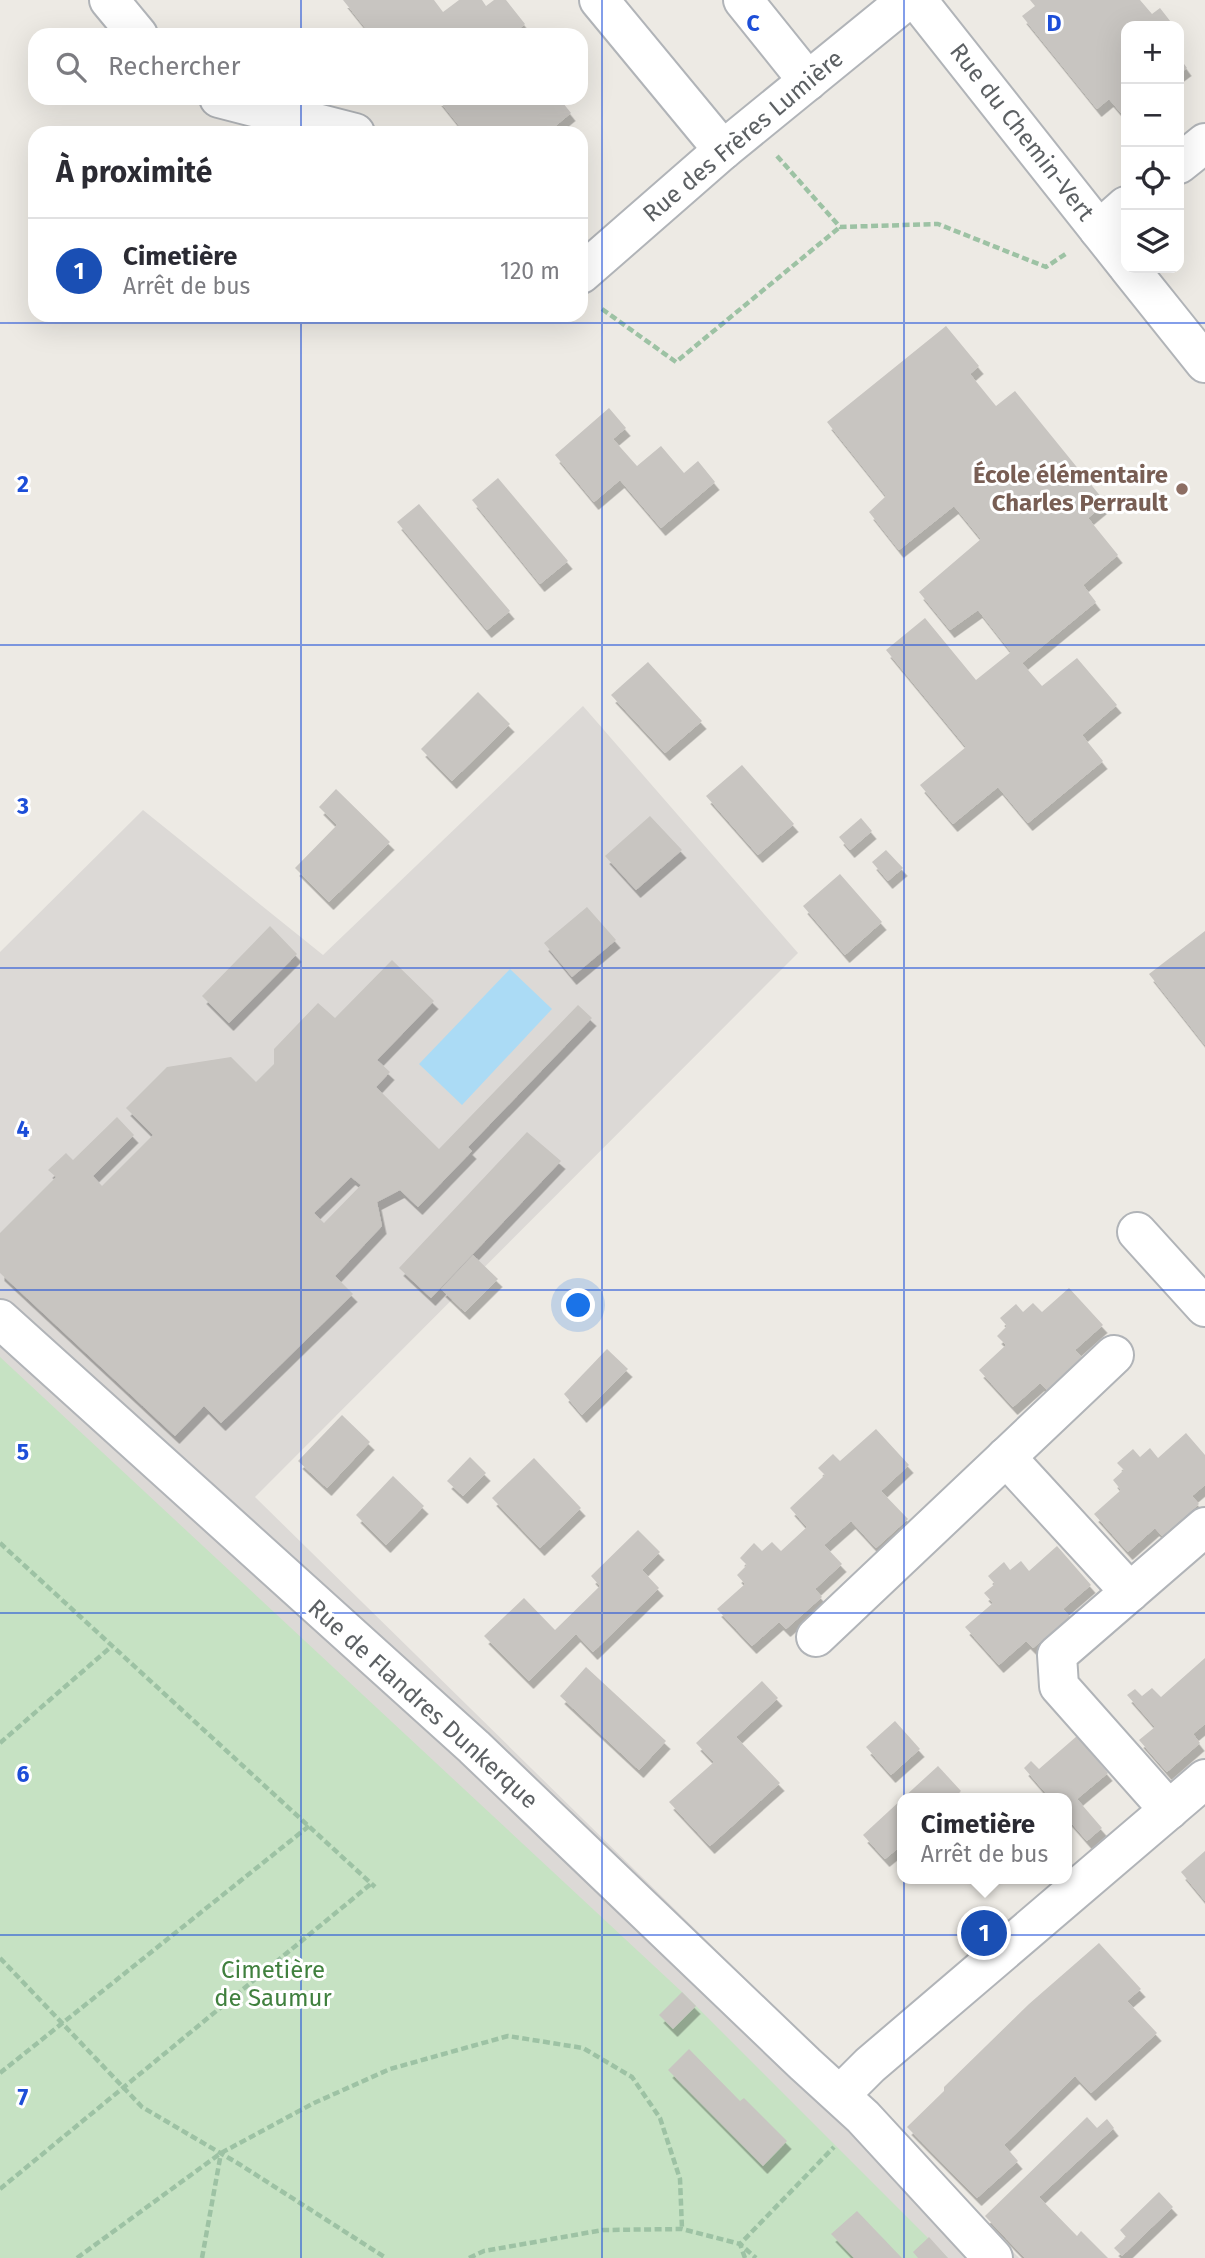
<!DOCTYPE html>
<html lang="fr">
<meta charset="utf-8">
<style>
:root{--surface:#fff;--page:#f7f7f7;--text:#2b2b33;--muted:#7c7c81;--line:#e1e1e2;--accent:#d64141}
body{margin:0;font-family:"Fira Sans",sans-serif;background:var(--page);color:var(--text)}
.controls{position:absolute;right:21px;top:21px;display:grid;overflow:hidden;border-radius:14px;box-shadow:0 7px 28px #0002}
.controls button{width:63px;height:63px;display:grid;place-items:center;padding:0;border:0;border-bottom:2px solid var(--line);background:var(--surface);color:var(--text);font:35px sans-serif}
.you{position:absolute;left:579px;top:1306px;width:24px;height:24px;margin:-18px;border:5px solid #fff;border-radius:50%;background:#1a73e8;box-shadow:0 0 0 10px #1a73e833}
.badge{display:grid;place-items:center;width:46px;height:46px;border-radius:50%;background:var(--accent);color:#fff;font-size:23px;font-weight:700}
.pin{position:absolute;translate:-50% -50%;border:4px solid #fff;box-shadow:0 2px 7px #0006}
.popup{position:absolute;left:897px;top:1793px;width:175px;height:91px;box-sizing:border-box;display:grid;place-content:center;border-radius:14px;background:var(--surface);filter:drop-shadow(0 2px 5px #0005);font-size:23px;white-space:nowrap;color:var(--muted)}
.popup b{font-size:26px;color:var(--text)}
.popup::after{content:'';position:absolute;left:50%;top:100%;margin-left:-14px;border:14px solid transparent;border-top-color:var(--surface)}
.list{margin:0;padding:0;list-style:none}
h2{display:flex;justify-content:space-between;align-items:center;height:91px;margin:0;padding:0 28px;font-size:30px}
h2 small{font-size:23px;font-weight:400;color:var(--muted)}
.list li{display:grid;grid-template-columns:46px 1fr auto;gap:21px;align-items:center;box-sizing:border-box;height:105px;padding:0 28px;border-top:2px solid var(--line)}
.list b{display:block;font-size:26px;white-space:nowrap}
.list p{margin:0;font-size:23px;white-space:nowrap;color:var(--muted)}
.list em{font-size:23px;font-style:normal;color:var(--muted)}
.icon{flex:none;width:38px;height:38px;fill:none;stroke:currentColor;stroke-width:2;stroke-linecap:round;stroke-linejoin:round}
.map{position:relative;flex:none;width:1205px;height:2258px;overflow:hidden}
.search{position:absolute;background:var(--surface);box-shadow:0 7px 28px #0002;left:28px;top:28px;width:560px;height:77px;display:flex;align-items:center;gap:18px;box-sizing:border-box;padding:0 24px;border-radius:21px;color:var(--muted);font-size:26px}
.panel{position:absolute;background:var(--surface);box-shadow:0 7px 28px #0002;left:28px;top:126px;width:560px;height:196px;border-radius:21px}
.map>svg:first-child{display:block}
</style>
<div class="map">
<svg width="1205" height="2258" viewBox="0 0 1205 2258">
<defs>
<filter id="shadow"><feDropShadow dx="4.5" dy="8" stdDeviation="0" flood-color="#0004"/></filter>
</defs>
<rect width="100%" height="100%" fill="#edeae4"/>
<path fill="#dcd9d6" d="M583,706L798,953L255,1497L861,2092L1019,2258H0V952L143,810L323,955Z"/>
<path fill="#c6e2c3" d="M0,1357L682,1992L948,2258H0Z"/>
<path fill="#abdbf5" d="M510,969L552,1009L462,1105L419,1064Z"/>
<g fill="#c8c5c1" fill-rule="evenodd" filter="url(#shadow)">
<path d="M343,0H434L443,12L459,0H482L486,6L494,0H506L525,24L519,29L523,35H371Z"/>
<path d="M1030,0H1140L1152,14L1160,8L1174,26H1126V119L1109,99L1097,109L1022,16L1035,6Z"/>
<path d="M1179,57L1187,68L1179,74Z"/>
<path d="M437,98H559L571,113L547,133H465Z"/>
<path d="M946,326L979,366L970,374L996,406L1015,391L1106,503L1088,518L1118,555L1083,585L1096,602L1022,663L1042,686L1077,658L1117,705L1082,735L1103,761L1028,823L998,787L953,824L920,785L966,747L886,650L925,618L976,680L1011,652L978,610L950,630L919,592L981,539L954,506L899,550L869,512L886,496L827,422Z"/>
<path d="M609,408L626,428L613,439L637,466L661,446L684,473L698,461L715,482L661,528L620,480L594,502L555,455Z"/>
<path d="M498,478L568,561L540,584L472,500Z"/>
<path d="M419,504L510,611L487,630L397,522Z"/>
<path d="M648,662L702,721L665,753L611,695Z"/>
<path d="M478,692L510,724L452,781L421,749Z"/>
<path d="M742,765L794,824L758,855L706,796Z"/>
<path d="M336,789L390,842L329,902L295,868L337,825L319,807Z"/>
<path d="M650,816L682,850L636,890L605,856Z"/>
<path d="M861,818L872,831L850,850L839,837Z"/>
<path d="M886,850L903,868L888,881L872,862Z"/>
<path d="M840,874L882,922L845,955L803,906Z"/>
<path d="M587,907L616,940L572,977L544,943Z"/>
<path d="M270,926L297,954L229,1023L202,996Z"/>
<path d="M1205,931V1045L1149,974Z"/>
<path d="M392,960L434,1001L377,1060L390,1072L376,1087L439,1149L578,1005L592,1018L468,1147L472,1151L418,1207L400,1190L377,1202L382,1226L335,1276L353,1294L221,1423L204,1406L175,1436L0,1273V1233L56,1177L48,1170L66,1153L73,1160L117,1117L134,1135L93,1176L102,1186L153,1135L126,1108L167,1067L231,1057L256,1082L274,1064V1049L318,1003L335,1018ZM351,1177L361,1185L324,1223L314,1213Z"/>
<path d="M527,1132L561,1161L431,1298L399,1268Z"/>
<path d="M473,1255L498,1279L465,1312L441,1289Z"/>
<path d="M1069,1288L1103,1325L1075,1350L1083,1358L1047,1390L1040,1383L1013,1407L979,1370L1006,1345L997,1336L1007,1326L1000,1318L1016,1304L1023,1312L1033,1303L1042,1312Z"/>
<path d="M607,1349L628,1369L582,1415L564,1394Z"/>
<path d="M342,1415L370,1442L327,1488L298,1461Z"/>
<path d="M876,1429L909,1465L881,1491L908,1519L876,1548L851,1521L824,1545L842,1564L815,1589L822,1597L786,1629L779,1622L752,1646L717,1609L745,1584L737,1575L747,1565L740,1558L754,1543L762,1551L772,1542L781,1551L807,1527L790,1508L825,1475L818,1468L833,1454L840,1461Z"/>
<path d="M1186,1433L1205,1455V1485L1192,1496L1199,1504L1162,1536L1155,1528L1128,1552L1094,1514L1121,1490L1113,1480L1124,1470L1117,1463L1133,1449L1140,1457L1150,1448L1158,1458Z"/>
<path d="M470,1457L486,1473L463,1496L447,1481Z"/>
<path d="M534,1458L581,1508L540,1548L492,1498Z"/>
<path d="M393,1476L424,1506L386,1545L356,1515Z"/>
<path d="M638,1530L660,1552L642,1570L659,1588L593,1652L576,1634L529,1681L484,1636L524,1598L555,1630L600,1586L591,1576Z"/>
<path d="M1057,1546L1091,1585L1063,1609L1070,1617L1033,1648L1026,1641L999,1665L965,1627L993,1603L984,1593L995,1584L988,1576L1004,1562L1010,1570L1021,1561L1029,1571Z"/>
<path d="M1205,1658V1724L1193,1734L1200,1743L1167,1772L1139,1740L1155,1727L1127,1695L1135,1689L1142,1696L1152,1688L1161,1697Z"/>
<path d="M586,1667L666,1741L639,1770L560,1696Z"/>
<path d="M762,1681L778,1698L736,1737L780,1783L710,1846L669,1802L714,1762L696,1743Z"/>
<path d="M895,1721L920,1749L891,1775L866,1747Z"/>
<path d="M1077,1736L1108,1773L1077,1799L1102,1828L1087,1841L1066,1817V1798H1050L1024,1768L1031,1761L1039,1769Z"/>
<path d="M938,1766L961,1791L953,1798H903Z"/>
<path d="M902,1799V1845L885,1859L863,1835Z"/>
<path d="M1205,1851V1901L1181,1872Z"/>
<path d="M1099,1943L1141,1989L1127,2001L1157,2033L1091,2093L1075,2076L1004,2145L1018,2161L977,2198L907,2127L944,2091V2087L1029,2004Z"/>
<path d="M682,1992L696,2006L673,2029L659,2015Z"/>
<path d="M689,2049L740,2101L744,2098L787,2141L763,2166L668,2070Z"/>
<path d="M1087,2117L1097,2128L1107,2119L1114,2128L1039,2197L1077,2236L1081,2231L1108,2258H1025L985,2216Z"/>
<path d="M1159,2192L1173,2207L1122,2256L1114,2248L1126,2237L1120,2230Z"/>
<path d="M857,2211L902,2258H854L831,2234Z"/>
<path d="M929,2237L948,2258H918L913,2252Z"/>
</g>
<g fill="none" stroke-linecap="round" stroke-linejoin="round">
<defs>
<g id="minor">
<path d="M109,0L138,35"/>
<path d="M599,0L723,150"/>
<path d="M743,0L808,81"/>
<path d="M917,0L1126,264"/>
<path d="M219,98L355,133"/>
<path d="M1179,164L1205,143"/>
<path d="M1099,230L1126,206"/>
<path d="M1129,268L1205,363"/>
<path d="M581,274L723,150L907,0"/>
<path d="M1137,1232L1205,1307"/>
<path d="M0,1319L474,1747L805,2064L863,2117L993,2258"/>
<path d="M1006,1457L1130,1592"/>
<path d="M816,1637L1114,1355"/>
<path d="M1169,1810L1059,1686L1057,1655L1205,1527"/>
<path d="M840,2095L870,2065L1205,1779"/>
</g>
</defs>
<use href="#minor" stroke="#b1b4b8" stroke-width="42"/>
<g stroke="#9dc2a4" stroke-width="4.5" stroke-dasharray="7 3.5" stroke-linecap="butt">
<path d="M777,156L840,227L938,224L1046,267L1067,253"/>
<path d="M602,309L676,362L840,227"/>
<path d="M0,1543L375,1887"/>
<path d="M0,1743L112,1646"/>
<path d="M0,1958L142,2107L239,2164L386,2258"/>
<path d="M0,2073L309,1826"/>
<path d="M0,2189L372,1883"/>
<path d="M77,2258L221,2153L314,2103L390,2069L508,2036L583,2048L632,2077L660,2118L680,2179L682,2229"/>
<path d="M202,2258L221,2153"/>
<path d="M469,2258L484,2251L603,2230L682,2229L740,2244L756,2258"/>
<path d="M745,2258L740,2244L834,2147"/>
</g>
<use href="#minor" stroke="#fff" stroke-width="38"/>
</g>
<path fill="none" stroke="#1d4ed8" stroke-width="2" stroke-opacity="0.55" d="M301,0V35M602,0V2258M904,0V2258M301,98V133M301,315V2258M0,323H1205M0,645H1205M0,968H1205M0,1290H1205M0,1613H1205M0,1935H1205"/>
<circle fill="#8d6e63" stroke="#fff" stroke-width="2.5" cx="1182" cy="489" r="7"/>
<g text-anchor="middle" stroke-width="6" stroke-linejoin="round" paint-order="stroke">
<g font-size="24" fill="#5c6063" stroke="#fff">
<text transform="translate(1022 132) rotate(52)" y="8">Rue du Chemin-Vert</text>
<text transform="translate(743 136) rotate(-40)" y="8">Rue des Frères Lumière</text>
<text transform="translate(423 1704) rotate(42)" y="8">Rue de Flandres Dunkerque</text>
</g>
<g font-size="24" font-weight="bold" fill="#785e54" stroke="#fff" text-anchor="end">
<text x="1168" y="483">École élémentaire<tspan x="1168" dy="28">Charles Perrault</tspan></text>
</g>
<g font-size="24" fill="#40803e" stroke="#fff">
<text x="273" y="1978">Cimetière<tspan x="273" dy="28">de Saumur</tspan></text>
</g>
</g>
<g font-size="23" text-anchor="middle" font-weight="bold" fill="#1d4ed8" stroke="#fff" stroke-width="6" stroke-linejoin="round" paint-order="stroke">
<text x="753" y="31">C</text>
<text x="1054" y="31">D</text>
<text x="23" y="492">2</text>
<text x="23" y="814">3</text>
<text x="23" y="1137">4</text>
<text x="23" y="1460">5</text>
<text x="23" y="1782">6</text>
<text x="23" y="2105">7</text>
</g>
</svg>
<div class="controls">
<button>+</button>
<button>−</button>
<button><svg class="icon" aria-label="locate" viewBox="0 0 24 24"><circle cx="12" cy="12" r="6"/><path d="M12 2v4M12 18v4M2 12h4M18 12h4"/></svg></button>
<button><svg class="icon" aria-label="layers" viewBox="0 0 24 24"><path d="M12 4l9 5-9 5-9-5zM3 14l9 5 9-5"/></svg></button>
</div>
<div class="you"></div>
<div class="pin badge" style="left:984px;top:1933px;background:#1a4fb4">1</div>
<div class="popup"><b>Cimetière</b>Arrêt de bus</div>
<div class="search"><svg class="icon" aria-label="search" viewBox="0 0 24 24"><circle cx="10" cy="10" r="6"/><path d="M15 15l6 6"/></svg>Rechercher</div>
<section class="panel">
<h2>À proximité<small></small></h2>
<ul class="list">
<li><span class="badge" style="background:#1a4fb4">1</span><div><b>Cimetière</b><p>Arrêt de bus</p></div><em>120 m</em></li>
</ul>
</section>
</div>
